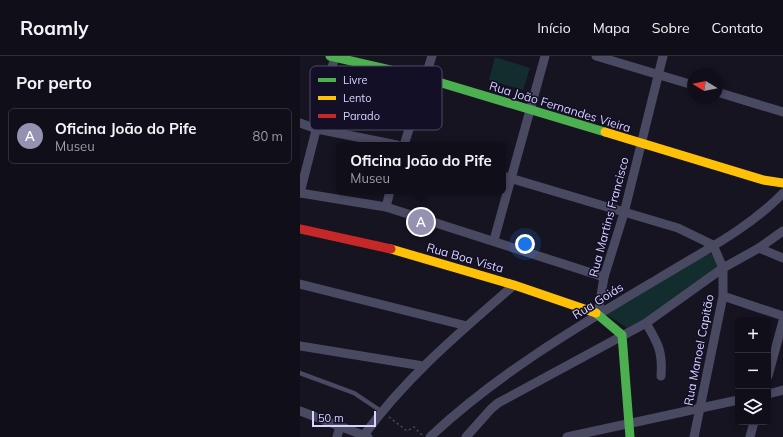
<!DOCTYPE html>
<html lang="pt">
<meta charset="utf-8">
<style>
:root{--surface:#100f19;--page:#191822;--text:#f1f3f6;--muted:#9c9ca2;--line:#302f38;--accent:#9591b1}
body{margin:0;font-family:Mulish,sans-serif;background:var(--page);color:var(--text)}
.controls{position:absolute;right:12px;bottom:12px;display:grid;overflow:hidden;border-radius:6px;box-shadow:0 2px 6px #0003}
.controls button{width:36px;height:36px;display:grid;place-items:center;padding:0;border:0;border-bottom:1px solid var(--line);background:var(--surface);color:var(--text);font:20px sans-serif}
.compass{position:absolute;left:387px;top:12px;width:36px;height:36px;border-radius:50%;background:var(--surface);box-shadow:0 2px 6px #0003;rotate:280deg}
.scale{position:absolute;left:12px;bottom:10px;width:64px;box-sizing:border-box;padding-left:4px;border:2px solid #d9d4ff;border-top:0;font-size:11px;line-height:14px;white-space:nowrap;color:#d9d4ff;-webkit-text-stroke:3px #130f26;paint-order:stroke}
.you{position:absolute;left:225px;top:188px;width:14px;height:14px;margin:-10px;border:3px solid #fff;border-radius:50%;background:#1a73e8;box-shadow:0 0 0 6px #1a73e833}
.badge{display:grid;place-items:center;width:26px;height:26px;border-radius:50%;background:var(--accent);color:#fff;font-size:13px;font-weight:700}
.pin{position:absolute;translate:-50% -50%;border:2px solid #fff;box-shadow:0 1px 4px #0006}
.popup{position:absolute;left:36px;top:86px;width:170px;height:52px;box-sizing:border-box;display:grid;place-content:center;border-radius:6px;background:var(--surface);filter:drop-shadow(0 1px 3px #0005);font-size:13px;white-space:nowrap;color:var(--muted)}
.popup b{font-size:15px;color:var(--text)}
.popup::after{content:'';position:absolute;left:50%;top:100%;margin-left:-8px;border:8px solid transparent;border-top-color:var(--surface)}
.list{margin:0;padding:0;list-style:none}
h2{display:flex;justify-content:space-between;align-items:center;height:52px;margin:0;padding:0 16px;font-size:17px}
h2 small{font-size:13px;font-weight:400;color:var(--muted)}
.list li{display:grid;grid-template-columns:26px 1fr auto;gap:12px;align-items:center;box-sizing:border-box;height:56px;margin:0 8px 8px;padding:0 8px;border:1px solid var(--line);border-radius:6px}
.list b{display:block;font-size:15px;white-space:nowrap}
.list p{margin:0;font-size:13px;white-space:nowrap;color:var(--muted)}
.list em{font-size:13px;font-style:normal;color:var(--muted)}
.icon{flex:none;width:22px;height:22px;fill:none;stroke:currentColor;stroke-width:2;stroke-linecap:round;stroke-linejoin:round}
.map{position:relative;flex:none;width:483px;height:381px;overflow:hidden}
header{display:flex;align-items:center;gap:24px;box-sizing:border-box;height:56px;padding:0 20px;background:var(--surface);border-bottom:1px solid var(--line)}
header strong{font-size:19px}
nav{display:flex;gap:22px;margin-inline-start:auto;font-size:14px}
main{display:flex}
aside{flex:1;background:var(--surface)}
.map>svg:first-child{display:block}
</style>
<header>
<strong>Roamly</strong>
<nav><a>Início</a><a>Mapa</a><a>Sobre</a><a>Contato</a></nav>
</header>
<main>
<aside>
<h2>Por perto<small></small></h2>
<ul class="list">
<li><span class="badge">A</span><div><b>Oficina João do Pife</b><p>Museu</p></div><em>80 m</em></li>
</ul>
</aside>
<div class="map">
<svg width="483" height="381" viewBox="0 0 483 381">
<rect width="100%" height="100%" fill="#161421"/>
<g fill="#132c2d">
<path d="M195,1L230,12L223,34L189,24Z"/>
<path d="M410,198L415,199L418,208L417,212L346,262L327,272L306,258L404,199Z"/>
</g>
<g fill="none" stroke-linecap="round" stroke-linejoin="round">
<path stroke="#44505f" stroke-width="1.5" stroke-dasharray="2 3" stroke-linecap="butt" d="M89,361L107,375L114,371L122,379"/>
<path stroke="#4a4962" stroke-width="4.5" d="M0,317L54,337L81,355"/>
<g stroke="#4a4962" stroke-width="9">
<path d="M296,0L393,29"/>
<path d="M417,36L483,56"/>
<path d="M0,67L17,73L97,89"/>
<path d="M104,89L132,0"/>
<path d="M203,120L378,172L413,189L423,212V240L394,381"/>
<path d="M0,137L86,151L304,221"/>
<path d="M0,137L35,0"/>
<path d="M86,151L90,135"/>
<path d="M194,184L245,0"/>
<path d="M459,192L483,202"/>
<path d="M0,228L167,270"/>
<path d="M423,240L483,260"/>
<path d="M298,258L304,221L324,157L363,0"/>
<path d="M346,267C358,287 363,296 361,320"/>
<path d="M0,290L123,310"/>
<path d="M468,320L483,265"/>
<path d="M468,338L483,334"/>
<path d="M0,355L68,381"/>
<path d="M64,379C106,321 160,276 214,229"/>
<path d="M37,381L40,370"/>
<path d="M130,381C197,318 277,271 356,224C398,198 449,173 483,137"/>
<path d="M166,381L191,353L198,347L346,267L423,212L459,192L483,175"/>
<path d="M267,381L438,344"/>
<path d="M450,381L454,366"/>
</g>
<g stroke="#4caf50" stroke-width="9">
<path d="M30,0L125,22L305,76"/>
<path d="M296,257L322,279L330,381"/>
</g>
<g stroke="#ffc107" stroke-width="9">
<path d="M305,76L463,124L483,127"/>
<path d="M91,193L214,229L296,257"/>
</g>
<path stroke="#c62828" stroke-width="9" d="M0,173L91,193"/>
</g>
<g text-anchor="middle" stroke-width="3" stroke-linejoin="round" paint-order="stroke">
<g font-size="12" fill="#d9d4ff" stroke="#130f26">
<text transform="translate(260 51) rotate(17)" y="4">Rua João Fernandes Vieira</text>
<text transform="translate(309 161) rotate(-75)" y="4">Rua Martins Francisco</text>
<text transform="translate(165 202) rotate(16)" y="4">Rua Boa Vista</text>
<text transform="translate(298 245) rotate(-32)" y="4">Rua Goiás</text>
<text transform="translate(399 294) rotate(-79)" y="4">Rua Manoel Capitão</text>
</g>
</g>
<rect x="10" y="10" width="132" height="64" rx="6" fill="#130f26" stroke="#4e4a67" stroke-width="1"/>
<rect x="18" y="22" width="18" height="4" fill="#4caf50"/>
<rect x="18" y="40" width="18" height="4" fill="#ffc107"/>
<rect x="18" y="58" width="18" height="4" fill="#c62828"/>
<g font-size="11" fill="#d9d4ff">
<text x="43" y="28">Livre</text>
<text x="43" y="46">Lento</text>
<text x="43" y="64">Parado</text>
</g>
</svg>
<div class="controls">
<button>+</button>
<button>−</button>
<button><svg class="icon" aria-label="layers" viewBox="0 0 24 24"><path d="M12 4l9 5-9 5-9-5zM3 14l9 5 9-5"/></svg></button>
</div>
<svg class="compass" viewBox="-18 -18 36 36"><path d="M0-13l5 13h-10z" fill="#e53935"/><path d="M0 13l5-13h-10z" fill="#9c9ca2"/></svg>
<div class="scale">50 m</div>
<div class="you"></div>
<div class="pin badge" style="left:121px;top:166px">A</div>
<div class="popup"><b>Oficina João do Pife</b>Museu</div>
</div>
</main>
